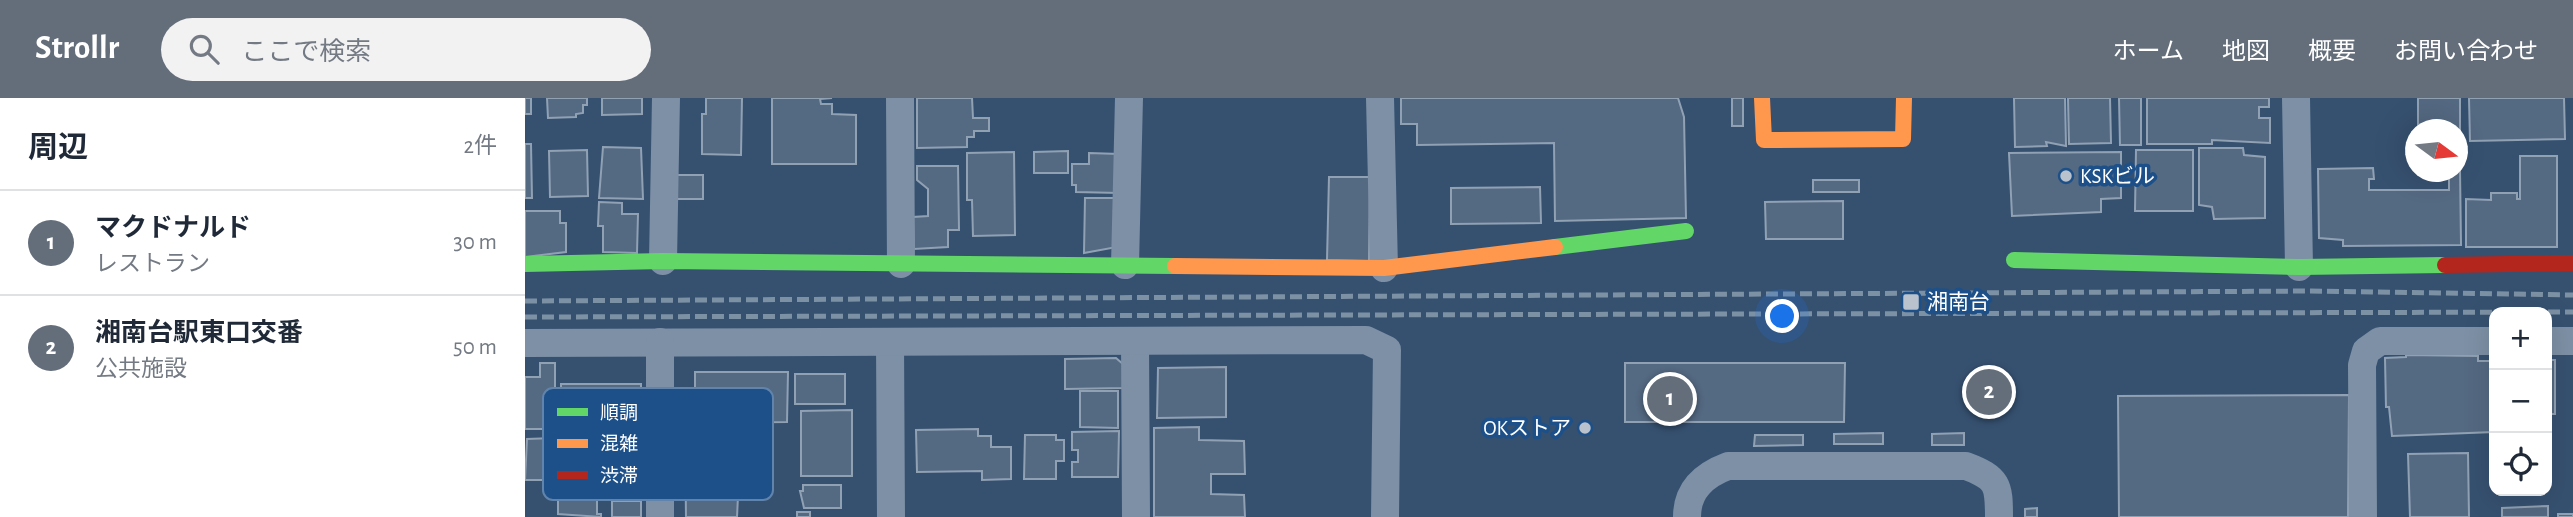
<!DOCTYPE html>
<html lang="ja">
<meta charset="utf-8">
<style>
:root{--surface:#fff;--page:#f2f2f3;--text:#1f2937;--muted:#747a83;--line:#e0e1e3;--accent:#646e7a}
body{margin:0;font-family:"Alegreya Sans","Noto Sans JP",sans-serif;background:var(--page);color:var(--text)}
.controls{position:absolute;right:21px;bottom:21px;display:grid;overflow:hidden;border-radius:14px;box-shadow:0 7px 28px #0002}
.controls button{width:63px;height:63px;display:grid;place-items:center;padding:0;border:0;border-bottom:2px solid var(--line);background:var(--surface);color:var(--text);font:35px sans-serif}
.compass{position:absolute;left:1880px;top:21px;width:63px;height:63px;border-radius:50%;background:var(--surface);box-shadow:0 7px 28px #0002;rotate:105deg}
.you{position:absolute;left:1258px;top:219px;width:24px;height:24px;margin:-18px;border:5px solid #fff;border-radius:50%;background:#1a73e8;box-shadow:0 0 0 10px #1a73e833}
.badge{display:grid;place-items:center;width:46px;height:46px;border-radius:50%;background:var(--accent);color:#fff;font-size:23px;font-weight:700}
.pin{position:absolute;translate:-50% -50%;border:4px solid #fff;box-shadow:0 2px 7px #0006}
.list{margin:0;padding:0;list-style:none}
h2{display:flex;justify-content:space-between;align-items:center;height:91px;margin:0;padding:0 28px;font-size:30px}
h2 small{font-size:23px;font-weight:400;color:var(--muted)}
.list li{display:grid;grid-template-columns:46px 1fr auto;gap:21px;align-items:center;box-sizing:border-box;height:105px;padding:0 28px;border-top:2px solid var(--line)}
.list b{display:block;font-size:26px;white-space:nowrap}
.list p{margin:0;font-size:23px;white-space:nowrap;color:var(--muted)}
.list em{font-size:23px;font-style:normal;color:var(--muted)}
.icon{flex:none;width:38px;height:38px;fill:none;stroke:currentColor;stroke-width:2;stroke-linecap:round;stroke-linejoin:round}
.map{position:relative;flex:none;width:2048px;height:419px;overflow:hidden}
header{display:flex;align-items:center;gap:42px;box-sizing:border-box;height:98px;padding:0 35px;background:var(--accent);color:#fff}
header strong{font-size:33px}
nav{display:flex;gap:38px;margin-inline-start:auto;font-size:24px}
.search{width:490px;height:63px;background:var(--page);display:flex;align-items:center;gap:18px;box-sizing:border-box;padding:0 24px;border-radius:38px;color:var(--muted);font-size:26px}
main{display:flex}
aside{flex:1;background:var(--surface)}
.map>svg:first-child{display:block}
</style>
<header>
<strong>Strollr</strong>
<div class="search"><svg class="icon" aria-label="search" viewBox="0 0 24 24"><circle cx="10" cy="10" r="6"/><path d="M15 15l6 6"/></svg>ここで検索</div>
<nav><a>ホーム</a><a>地図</a><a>概要</a><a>お問い合わせ</a></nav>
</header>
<main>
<aside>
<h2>周辺<small>2件</small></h2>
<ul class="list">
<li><span class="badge">1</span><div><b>マクドナルド</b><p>レストラン</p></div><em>30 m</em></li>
<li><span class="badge">2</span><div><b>湘南台駅東口交番</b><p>公共施設</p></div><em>50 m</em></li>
</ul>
</aside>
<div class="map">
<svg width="2048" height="419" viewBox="0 0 2048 419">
<rect width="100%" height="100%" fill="#365170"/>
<g fill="#546982" stroke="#90a1b3" stroke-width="2">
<rect x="0" y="0" width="6" height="16"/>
<path d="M22,0H62V7H58V15L51,16V19L23,20Z"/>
<path d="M77,0H117V16L77,17Z"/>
<path d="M181,0H217L216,57L177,56V16H181Z"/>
<path d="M247,0H307L295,1L296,6H307V16L331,17V66H247Z"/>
<path d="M392,0H447L448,20H464V33H449V39H442V49L392,50Z"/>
<path d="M876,0H1153L1159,19L1161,120L1030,123L1029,45L892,47V26H876Z"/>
<rect x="1207" y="0" width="11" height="28"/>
<path d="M1489,0H1540L1541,48L1521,44L1522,48L1490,49Z"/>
<path d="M1543,0H1585L1586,45L1544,46Z"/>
<path d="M1594,0H1616V47H1595Z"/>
<path d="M1622,0H1744V9H1734V20H1745V45L1687,42V46H1622Z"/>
<path d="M1893,0H1935V62L1932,32H1893Z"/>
<path d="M1944,0H2039L2040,41L1945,43Z"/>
<path d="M0,46H6L7,100H0Z"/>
<path d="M78,49L116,50L118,101L74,100Z"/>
<path d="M1674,50H1718L1719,57L1740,59V120L1689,121L1687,109L1674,107Z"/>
<path d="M62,52L63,98L25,99L24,53Z"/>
<path d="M1611,52H1668V113H1610Z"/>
<path d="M543,53V75H509V54Z"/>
<path d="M489,54L490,137L448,138L447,102H442V55Z"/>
<path d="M1596,54V100L1576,101V114L1487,118L1484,55Z"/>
<path d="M564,55L594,56V95L551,94V87H547V66H564Z"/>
<path d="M1995,58H2032V149H1941V101L1966,102V95H1992V101H1995Z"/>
<path d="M392,68H433L434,132H423V149L389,151L388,119L403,118V91L392,82Z"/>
<path d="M1848,70L1849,81H1844V92H1924V74L1935,72L1936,147L1818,148V142L1794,140L1793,71Z"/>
<rect x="150" y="77" width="28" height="24"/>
<path d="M804,79H845L844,163L802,162Z"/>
<rect x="1288" y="82" width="46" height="12"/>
<path d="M1015,89L1016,125L926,126V90Z"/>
<path d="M560,100H593L592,149L559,155Z"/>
<path d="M1318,103V141H1241L1240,104Z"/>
<path d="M74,104L97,105V116H113L112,155L78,154V128H73Z"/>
<path d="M0,113H35V125H41V154L0,159Z"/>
<path d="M1881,257L1953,258V263H1969V334L1867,338L1864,309H1861L1860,260L1881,259Z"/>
<path d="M591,260L599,267V290L540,291V261Z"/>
<rect x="2022" y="262" width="8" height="54"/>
<path d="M15,265H30V331H0V279H15Z"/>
<path d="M1100,265H1320L1319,324H1100Z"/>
<path d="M701,269V319L632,320L633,270Z"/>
<path d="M170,274H263L262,324L164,325V290H170Z"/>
<rect x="270" y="276" width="50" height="30"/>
<path d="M1457,277H1472L1471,311H1456Z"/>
<path d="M36,286H116V321L36,322Z"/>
<path d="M555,293H593V330L555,329Z"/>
<path d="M1824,297L1823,419H1594L1593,298Z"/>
<path d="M327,312V378H276V313Z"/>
<path d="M674,329V342L719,343L720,376H686V396L719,397L720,419H629V330Z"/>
<path d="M453,331V338H466V349H486V381L457,382V373L392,374L391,332Z"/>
<path d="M594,333L593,379H547V364H553V352H547V334Z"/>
<path d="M160,334H206V398H213L212,419H161Z"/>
<path d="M1358,335V346H1309V336Z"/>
<path d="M1439,335V347H1407V336Z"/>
<path d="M500,337H531V342H539V363H531V381H499Z"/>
<path d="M1230,337H1278V347L1229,348Z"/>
<path d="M29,340V382H0L2,341Z"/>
<path d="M1943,355L1944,419H1885L1883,356Z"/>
<path d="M278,387H316V410H279L275,393H278Z"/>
<path d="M33,396H72V416H76V419L33,416Z"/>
<rect x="87" y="403" width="29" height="16"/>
<path d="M2023,408V419H1977V410Z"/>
<path d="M1512,410V419H1500V411Z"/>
<rect x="272" y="414" width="13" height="5"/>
<rect x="2033" y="416" width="15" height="3"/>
</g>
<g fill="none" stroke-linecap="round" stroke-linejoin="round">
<g stroke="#7d90a5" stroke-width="28">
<path d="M375,0L376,166"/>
<path d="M855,0L859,170"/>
<path d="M1771,0L1774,169"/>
<path d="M138,163L141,0"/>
<path d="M600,167L604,0"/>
<path d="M610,243L611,419"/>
<path d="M2022,243H2048"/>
<path d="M365,244L366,419"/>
<path d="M0,245L841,242L862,252L860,419"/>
<path d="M135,419V244"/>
<path d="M1162,419C1162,392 1179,377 1203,368H1441C1473,380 1474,387 1474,419"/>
<path d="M1838,419L1837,267L1841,253L1855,243H1969"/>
</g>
<g stroke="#63d668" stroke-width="16">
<path d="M1030,149L1161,133"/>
<path d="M1489,162L1774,169L1920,167"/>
<path d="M0,166L138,163L650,168"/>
</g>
<g stroke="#ff974d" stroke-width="16">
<path d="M1237,0L1239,42L1378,41L1379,0"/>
<path d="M650,168L859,170L1030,149"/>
</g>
<path stroke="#b3261e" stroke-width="16" d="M1920,167L2048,165"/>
<g stroke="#7d91a4" stroke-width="5" stroke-dasharray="12 5" stroke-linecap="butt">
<path d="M0,203L1786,193L2048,197"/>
<path d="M0,219L2048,214"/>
</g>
</g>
<g fill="#b9c2cd" stroke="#1d5088" stroke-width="2.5">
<circle cx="1541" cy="78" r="7"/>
<rect x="1377" y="195" width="18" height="18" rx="3.5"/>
<circle cx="1060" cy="330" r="7"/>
</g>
<g text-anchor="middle" stroke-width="7" stroke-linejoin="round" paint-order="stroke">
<g font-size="21" fill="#fff" stroke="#1d5088" text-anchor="start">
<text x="1555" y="85">KSKビル</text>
<text x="1402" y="211">湘南台</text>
<text x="1046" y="337" text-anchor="end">OKストア</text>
</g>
</g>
<rect x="18" y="290" width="230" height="112" rx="10" fill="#1d5088" stroke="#6184ac" stroke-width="2"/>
<rect x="32" y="310" width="31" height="8" fill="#63d668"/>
<rect x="32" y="341" width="31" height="9" fill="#ff974d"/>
<rect x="32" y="373" width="31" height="8" fill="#b3261e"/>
<g font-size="19" fill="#fff">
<text x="75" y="321">順調</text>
<text x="75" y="352">混雑</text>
<text x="75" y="384">渋滞</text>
</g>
</svg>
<div class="controls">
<button>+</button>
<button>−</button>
<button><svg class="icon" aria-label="locate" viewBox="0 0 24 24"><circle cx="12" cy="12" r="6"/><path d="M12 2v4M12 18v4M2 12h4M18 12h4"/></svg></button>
</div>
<svg class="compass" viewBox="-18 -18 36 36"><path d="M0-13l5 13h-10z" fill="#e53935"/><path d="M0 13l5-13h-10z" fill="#747a83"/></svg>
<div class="you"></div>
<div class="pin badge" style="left:1145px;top:301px">1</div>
<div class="pin badge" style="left:1464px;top:294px">2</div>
</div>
</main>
